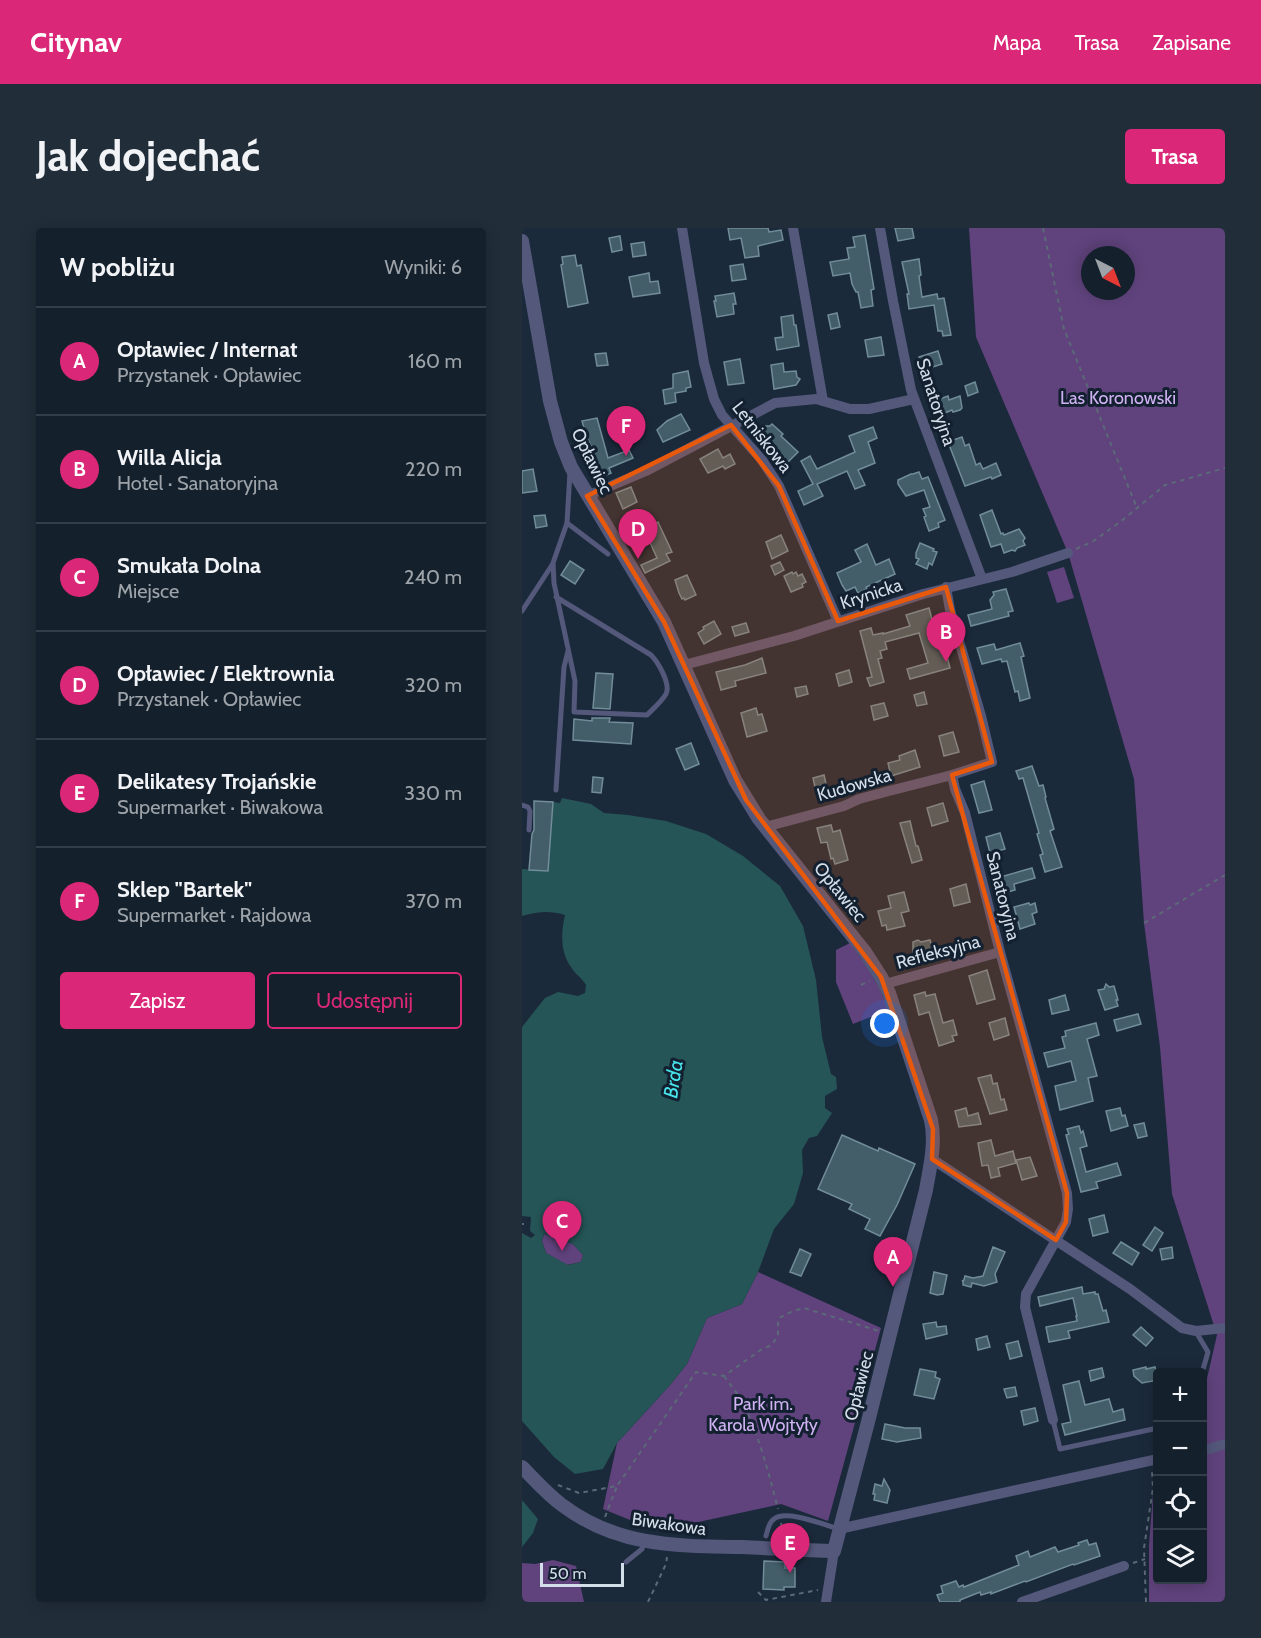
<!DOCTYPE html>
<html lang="pl">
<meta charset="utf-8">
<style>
:root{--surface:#14202c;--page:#212d38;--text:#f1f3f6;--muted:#9da3a9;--line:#333e48;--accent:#db2777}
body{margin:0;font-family:Cabin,sans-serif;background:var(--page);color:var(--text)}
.controls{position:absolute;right:18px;bottom:18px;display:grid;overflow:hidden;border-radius:6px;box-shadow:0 3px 15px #0003}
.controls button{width:54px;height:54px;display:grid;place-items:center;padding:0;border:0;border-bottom:2px solid var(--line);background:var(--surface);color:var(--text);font:30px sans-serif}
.compass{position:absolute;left:559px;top:18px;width:54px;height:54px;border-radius:50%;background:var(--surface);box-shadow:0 3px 15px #0003;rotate:138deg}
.scale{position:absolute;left:18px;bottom:15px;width:84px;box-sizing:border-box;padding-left:6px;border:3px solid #d4dee9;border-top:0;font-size:16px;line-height:21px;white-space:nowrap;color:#d4dee9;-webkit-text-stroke:4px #122030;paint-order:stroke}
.you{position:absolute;left:363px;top:796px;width:21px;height:21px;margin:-15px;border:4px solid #fff;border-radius:50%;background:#1a73e8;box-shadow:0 0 0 9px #1a73e833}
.badge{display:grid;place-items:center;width:39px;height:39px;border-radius:50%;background:var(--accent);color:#fff;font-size:20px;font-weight:700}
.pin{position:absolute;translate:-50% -50px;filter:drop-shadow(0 2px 3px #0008)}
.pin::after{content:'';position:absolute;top:32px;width:21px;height:18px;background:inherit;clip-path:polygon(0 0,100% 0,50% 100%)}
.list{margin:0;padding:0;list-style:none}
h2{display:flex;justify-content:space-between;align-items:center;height:78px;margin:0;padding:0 24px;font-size:26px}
h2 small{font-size:20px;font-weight:400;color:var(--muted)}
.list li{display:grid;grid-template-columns:39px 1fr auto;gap:18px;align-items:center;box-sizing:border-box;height:108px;padding:0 24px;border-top:2px solid var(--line)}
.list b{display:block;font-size:22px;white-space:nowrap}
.list p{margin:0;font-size:20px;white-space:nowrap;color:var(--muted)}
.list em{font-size:20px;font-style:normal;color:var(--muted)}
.actions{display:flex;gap:12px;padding:18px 24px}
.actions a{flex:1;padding:14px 0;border:2px solid var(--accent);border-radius:6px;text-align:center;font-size:21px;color:var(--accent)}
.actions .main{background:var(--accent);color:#fff}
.icon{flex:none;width:33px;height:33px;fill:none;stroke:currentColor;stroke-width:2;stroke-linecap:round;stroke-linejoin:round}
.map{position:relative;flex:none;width:703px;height:1374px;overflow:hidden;border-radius:6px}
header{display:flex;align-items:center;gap:36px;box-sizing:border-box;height:84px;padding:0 30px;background:var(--accent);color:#fff}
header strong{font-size:28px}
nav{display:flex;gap:33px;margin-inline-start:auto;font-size:21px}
.intro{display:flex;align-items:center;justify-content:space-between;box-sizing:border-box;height:144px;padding:0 36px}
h1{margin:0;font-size:42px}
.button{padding:15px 27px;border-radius:6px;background:var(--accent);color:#fff;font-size:21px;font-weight:700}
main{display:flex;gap:36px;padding:0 36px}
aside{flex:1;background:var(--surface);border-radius:6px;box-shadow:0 3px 15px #0003}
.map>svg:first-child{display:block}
</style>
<header>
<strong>Citynav</strong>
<nav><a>Mapa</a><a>Trasa</a><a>Zapisane</a></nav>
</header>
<div class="intro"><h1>Jak dojechać</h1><a class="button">Trasa</a></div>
<main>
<aside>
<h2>W pobliżu<small>Wyniki: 6</small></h2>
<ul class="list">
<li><span class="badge">A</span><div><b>Opławiec / Internat</b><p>Przystanek · Opławiec</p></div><em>160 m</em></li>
<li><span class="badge">B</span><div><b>Willa Alicja</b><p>Hotel · Sanatoryjna</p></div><em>220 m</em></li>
<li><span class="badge">C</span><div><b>Smukała Dolna</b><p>Miejsce</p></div><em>240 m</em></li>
<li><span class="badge">D</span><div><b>Opławiec / Elektrownia</b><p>Przystanek · Opławiec</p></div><em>320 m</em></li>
<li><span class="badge">E</span><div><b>Delikatesy Trojańskie</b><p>Supermarket · Biwakowa</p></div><em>330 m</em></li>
<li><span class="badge">F</span><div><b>Sklep &quot;Bartek&quot;</b><p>Supermarket · Rajdowa</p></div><em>370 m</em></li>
</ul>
<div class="actions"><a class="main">Zapisz</a><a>Udostępnij</a></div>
</aside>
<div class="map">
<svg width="703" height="1374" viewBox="0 0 703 1374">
<rect width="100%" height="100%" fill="#1b2a3b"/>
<g fill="#60437d" fill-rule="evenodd">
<path d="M447,0H703V1374H627V1317L633,1239L635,1237L636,1352H680L681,1168L695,1107L650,966L638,819L622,695L612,551L546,325L454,109ZM568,27H604V63H568Z"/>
<path d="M542,339L552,370L535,375L525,344Z"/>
<path d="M328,715C345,739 356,753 366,782L331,796L314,754V722Z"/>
<path d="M22,1006L51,1016L61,1027L59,1034L45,1037L24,1025L20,1013Z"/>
<path d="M236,1044L359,1100L306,1293L259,1276L135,1303L81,1281L95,1215L148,1157L165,1136L185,1090L220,1076Z"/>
<path d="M31,1332L54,1338L62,1374H0V1335L13,1336Z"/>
</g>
<g fill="#255557" fill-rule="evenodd">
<path d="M40,570L69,576L82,585L106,587L144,593L184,606L221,628L258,658L281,698L294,752L300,809L309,846L314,849L315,861L303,868V880L310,885L295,908L287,910L280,922L281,945L272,976L252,1001L236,1044L220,1076L185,1090L165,1136L148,1157L95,1215L81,1241L53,1246L32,1229L0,1193V1005L9,1010L13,1007L8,1003L9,989L0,988V799L23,770L36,764L56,768L63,765L64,757C60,750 53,746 49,739C38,724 39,704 43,687C27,682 16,684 0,688V641L26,643L31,574L38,575ZM22,1006L51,1016L61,1027L59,1034L46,1037L24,1025L20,1013Z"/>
<path d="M0,1272L16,1291L11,1305L0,1319Z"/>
</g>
<g fill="#435e69" stroke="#718d99" stroke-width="1.5">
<path d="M206,0H246L247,4L259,2L261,12L236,18L237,28L223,30L219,10L208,12Z"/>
<path d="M373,0H390L392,10L376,13Z"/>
<path d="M343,7L352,61L349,62L351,78L339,80L336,64H334L330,56L328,45L311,48L308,34L327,31L325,20L333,19L331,9Z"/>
<path d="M98,8L100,22L90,24L87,10Z"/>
<path d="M122,14L124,27L111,29L109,16Z"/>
<path d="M53,27L55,38L59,37L66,75L46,79L39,37L41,36L40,29Z"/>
<path d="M397,31L399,47L397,48L400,69L415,66L416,71L422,70L429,107L421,108L420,103H416L412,77L387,81L385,66H387L380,34Z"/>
<path d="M221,36L224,51L210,53L208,38Z"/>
<path d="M127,45L128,54L136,53L138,65L111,69L107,49Z"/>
<path d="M212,65L214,76H211L212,86L195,89L192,73H194L193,68Z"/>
<path d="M315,85L318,99L309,101L306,87Z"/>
<path d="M271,87L272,97H274L277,118L255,122L253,110L261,109L259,89Z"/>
<path d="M359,109L362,127L346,129L343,112Z"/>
<path d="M416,123L420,136L401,142L397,129Z"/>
<path d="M84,125L86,137L75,138L73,126Z"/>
<path d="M218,131L222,155L206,157L202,134Z"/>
<path d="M261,135L262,144L274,143L275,149L278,151L274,157L252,161L249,137Z"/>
<path d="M166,143L169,159L164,160V163L153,165L154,174L143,176L141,162L151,160V146Z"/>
<path d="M453,154L456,164L446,168L443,158Z"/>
<path d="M426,168L427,172L438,168L440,180L438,182L431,184L430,182L418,187L412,173Z"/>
<path d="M159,186L168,202L141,214L135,202L145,193Z"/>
<path d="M75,190L86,230L107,222L111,230L87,240L89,245L77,250L69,228L73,227L64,207L60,193Z"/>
<path d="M250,196L261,206L259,208L276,224L266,234L239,209L241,208L237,204L243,198H248Z"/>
<path d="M351,199L355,210L346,214L353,235L336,242L343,257L333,261L325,243L295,256L301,268L282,277L276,263L291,256L279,233L288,228L295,241L333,224L327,208Z"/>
<path d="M440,209L443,218L447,216L454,237L458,235L461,241L474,235L479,247L470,251L469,249L443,258L426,214Z"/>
<path d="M196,221L201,230L208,226L213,236L203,241L201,238L186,245L178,231Z"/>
<path d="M11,241L15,263L0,265V243Z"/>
<path d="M397,244L400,251L406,249L423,292L416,295L417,299L407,303L402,289L404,288L401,281L408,279L402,262L384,268L376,256V252L389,246H391Z"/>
<path d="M109,259L115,274L101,281L94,265Z"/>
<path d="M470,282L479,306L481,305L482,307L497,301L503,310L501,313L503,317L495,320L493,323L490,322L482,325L479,316L469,319L458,287Z"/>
<path d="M23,287L25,298L14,300L12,288Z"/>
<path d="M136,294L150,324L144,326L148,333L123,345L119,337L135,330L122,301Z"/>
<path d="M259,307L266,323L250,331L244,314Z"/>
<path d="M398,315L412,321L411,323L415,324L410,337L407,335L405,341L394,336L397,331L394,330V325Z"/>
<path d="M345,316L354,337L367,331L373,346L344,359L345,361L336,365L333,359L324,363L320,357L315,345L339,334L333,322Z"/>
<path d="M48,333L62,342L53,356L39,347Z"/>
<path d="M258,334L262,342L253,347L249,338Z"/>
<path d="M270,344L271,346L274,344L276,348L280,346L284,354L280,356L281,359L269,364L262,348Z"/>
<path d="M165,347L174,367L163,372L162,370L160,371L157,365L153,352Z"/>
<path d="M484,361L491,383L486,384L487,388L449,398L446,387L470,381L468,372L472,367L471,364Z"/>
<path d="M407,380L414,407L419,405L428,440L388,451L385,441L406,435L397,405L363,414L365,421L358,423L360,430L356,431L362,454L348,458L345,450L350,449L338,403L349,400L351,407L361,405V406L388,398L384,387Z"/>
<path d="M192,393L199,406L182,416L176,405L182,401L181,399Z"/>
<path d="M224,395L227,404L213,408L210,399Z"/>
<path d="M498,415L502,428L499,429L508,470L498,473L496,463L493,464L485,433L480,434L479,431L460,436L455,420L472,416L474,422Z"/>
<path d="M240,430L244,445L213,453L214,458L199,462L194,444L223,437Z"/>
<path d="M327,442L330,454L317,458L314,446Z"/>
<path d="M74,445L91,446L88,481L71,480Z"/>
<path d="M284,458L286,466L275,469L273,460Z"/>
<path d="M402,464L405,476L395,478L392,467Z"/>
<path d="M362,475L366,488L352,492L349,478Z"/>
<path d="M234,480L236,487L240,486L245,503L225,509L219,485Z"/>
<path d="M70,490H88L87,494L111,495L109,516L51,512L52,491L70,493Z"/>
<path d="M431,504L437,524L422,528L417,508Z"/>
<path d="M169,515L177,536L163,542L154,521Z"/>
<path d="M393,522L398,539L369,548L366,535L378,532L377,528Z"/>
<path d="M510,538L517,558L521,557L524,569L523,570L532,601L528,603L540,639L523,644L518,627L521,626L515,606L517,605L501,550L497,551L494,543Z"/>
<path d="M302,547L304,556L293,559L291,550Z"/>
<path d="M71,549L81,550L79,565L70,564Z"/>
<path d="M462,553L470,582L457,585L449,557Z"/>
<path d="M12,573L31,574L26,643L7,642L10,606L12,602Z"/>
<path d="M421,575L426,593L410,598L405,580Z"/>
<path d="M388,593L394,618H396L400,632L390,635L378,595Z"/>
<path d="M309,597L311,604L318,602L326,632L313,636L311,630L309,631L305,614L299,615L295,600Z"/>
<path d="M478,605L483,621L468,625L464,609Z"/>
<path d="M510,640L513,650L492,656L493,662L479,666L475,650Z"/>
<path d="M444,656L448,674L432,678L428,661Z"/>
<path d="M382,664L387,683L379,685L383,698L365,702L364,697L360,698L356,683L369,680L366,668Z"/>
<path d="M507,675L508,677L513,675L515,684L510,686L513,696L498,701L492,679Z"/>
<path d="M396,712L399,714L408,712L411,722L408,723L409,729L394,733L391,723V714Z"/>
<path d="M465,742L473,771L455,776L447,748Z"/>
<path d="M584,756L587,759L592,758L596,772H594L596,778L583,782L576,762L582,761Z"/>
<path d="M403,764L404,768L413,766L421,795L431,792L435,807L430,808L432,813L417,818L407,784L397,787L392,767Z"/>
<path d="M543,767L547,782L530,786L527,772Z"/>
<path d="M616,786L619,796L595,803L592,792Z"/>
<path d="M483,790L487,807L472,812L467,795Z"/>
<path d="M574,795L577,807L565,811L575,848L566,850L571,873L538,882L533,858L554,853L549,833L526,839L522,825L543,820L540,809L544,808L543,803Z"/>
<path d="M469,847L471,856L475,855L479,872L482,871L485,882L468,886L456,850Z"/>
<path d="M444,880L446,888L456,885L459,896L437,899L433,883Z"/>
<path d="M598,880L600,888L603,887L606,898L589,903L584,883Z"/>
<path d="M622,895L625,908L616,910L612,897Z"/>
<path d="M557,898L559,905L561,903L565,918L558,920L564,944L595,935L599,947L574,954L576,960L559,964L544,907L547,906L545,901Z"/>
<path d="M320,907L356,923L357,920L393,936L375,977L358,1008L343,1001L348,991L327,981L330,976L296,961Z"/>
<path d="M469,912L473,928L491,923L494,935L476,940L478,948L469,950L466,937L460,938L456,915Z"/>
<path d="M508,929L515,948L500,952L494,932Z"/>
<path d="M582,987L586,1004L571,1008L567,991Z"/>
<path d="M633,999L641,1005L630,1023L621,1017Z"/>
<path d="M599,1014L617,1025L610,1037L591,1025Z"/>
<path d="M471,1019L483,1024L473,1046L475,1054L462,1058L450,1055L449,1059L441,1057V1053H440L442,1052L443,1048L451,1050L461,1048Z"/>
<path d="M650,1019L651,1030L640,1032L638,1021Z"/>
<path d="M278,1021L289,1026L279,1048L268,1044Z"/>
<path d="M412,1044L425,1047L421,1066L415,1067L408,1065Z"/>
<path d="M560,1059L561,1066L573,1064V1066H576L581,1083L584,1082L587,1094L546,1103L548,1110L527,1114L524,1099L555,1093L554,1088H555L551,1070L518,1078L516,1069Z"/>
<path d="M414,1094L415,1099L424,1098L425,1106L404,1111L401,1096Z"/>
<path d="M619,1099L631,1110L624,1118L611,1107Z"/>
<path d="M465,1108L468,1119L456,1122L454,1111Z"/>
<path d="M496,1113L500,1128L488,1131L484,1116Z"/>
<path d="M624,1139V1141L633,1139L636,1152L620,1155L612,1148L611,1142Z"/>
<path d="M580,1140L582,1149L569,1153L567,1143Z"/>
<path d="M398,1141L414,1144L413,1149L418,1151L412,1171L392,1167Z"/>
<path d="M557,1153L563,1177L587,1171L591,1184L601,1181L603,1192L543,1207L540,1196L549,1194L541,1157Z"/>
<path d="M493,1159L495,1168L485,1170L482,1161Z"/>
<path d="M513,1180L516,1193L502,1197L499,1183Z"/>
<path d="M363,1196L383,1200H398L399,1210L375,1214L360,1211Z"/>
<path d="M362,1251L368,1262L365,1275L352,1272L353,1266H351L353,1256L360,1258Z"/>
<path d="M565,1312L567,1317L574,1315L578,1328L552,1337L551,1336L504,1354L503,1353L469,1366V1364L459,1367L458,1364L438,1372V1374H418L415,1367L421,1365L419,1358L434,1353L437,1359L441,1357L442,1359L497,1337L494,1328L506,1323L508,1329L533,1319L536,1324L557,1317L556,1315Z"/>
<path d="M242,1333L263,1334V1340H273V1359H262V1362L241,1361Z"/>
</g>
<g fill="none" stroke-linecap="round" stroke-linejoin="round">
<g stroke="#5b6978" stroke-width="2" stroke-dasharray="4.5 4.5" stroke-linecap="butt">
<path d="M521,0L542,101L615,280"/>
<path d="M554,321L570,314L598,294L643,257L703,240"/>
<path d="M622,695L703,647"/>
<path d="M339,757L348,753"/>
<path d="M0,996H2"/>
<path d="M202,1148C209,1158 218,1168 223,1179C238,1211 247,1246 256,1281"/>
<path d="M36,1257L57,1265L95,1258L174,1144L202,1148L240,1121L250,1117L256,1107V1096L257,1090L271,1083L282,1080L357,1103"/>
<path d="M83,1289L95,1258"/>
<path d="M259,1295L262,1310"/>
<path d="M611,1335L623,1331"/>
<path d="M236,1364L244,1372L296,1362"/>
<path d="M126,1374L144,1336L145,1329"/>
<path d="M624,1374L622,1320L631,1260L630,1244"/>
</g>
<g stroke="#54587b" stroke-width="5">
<path d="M45,295L86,326"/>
<path d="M34,369L129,427C136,434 149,456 144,466C140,473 131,481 125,487L52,484L53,453L32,355L31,335L45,295L48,244"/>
<path d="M0,383L30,337"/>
<path d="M34,562L42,439L46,423"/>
<path d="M0,577L6,579L8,583L7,602"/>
<path d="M674,1104L686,1124L680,1145"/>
<path d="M531,1192L538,1221L636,1200"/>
<path d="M244,1308C246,1302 246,1295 252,1291C263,1281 303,1297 317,1301"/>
<path d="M104,1334L120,1321L122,1315"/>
</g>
<g stroke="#54587b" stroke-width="10">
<path d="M160,0L182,135L192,171L200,187L240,232L257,258L316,393"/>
<path d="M271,0L301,173"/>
<path d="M358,0L371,73L389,162L460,351"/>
<path d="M65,268L124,243L253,175L294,171L328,181H347L392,171"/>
<path d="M424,359L428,382L459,488L470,534L430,547L433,561L443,585L478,724L545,965L546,981L544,994L504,1066L503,1079L531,1192"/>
<path d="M162,437L272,408L401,366L490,344L546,325"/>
<path d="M243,599L322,578L337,571L367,563L430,547"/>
<path d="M363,756L478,724"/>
<path d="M410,931L608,1061L660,1100L674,1103L703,1100"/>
<path d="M680,1223L703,1216"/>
<path d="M317,1301L636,1231"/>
<path d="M304,1374L312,1323"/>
<path d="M500,1374L602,1338"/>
</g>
<path stroke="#54587b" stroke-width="14" d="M0,13L28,173L39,214L49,239L142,394L213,552L237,591L343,724L359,749L367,765L409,892C414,915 408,939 404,962L346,1194L312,1323C281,1323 251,1320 220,1319C154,1318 96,1319 40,1277C25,1266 13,1252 0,1239"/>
</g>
<path fill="#e8590c" fill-opacity="0.2" stroke="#e8590c" stroke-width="4.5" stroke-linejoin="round" d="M209,197L257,258L316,393L424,359L470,534L430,547L545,965L544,994L534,1012L410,931L411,901L359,749L224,572L142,394L65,268Z"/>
<g text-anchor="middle" stroke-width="6" stroke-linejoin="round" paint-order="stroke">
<g font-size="18" fill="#d0b2f3" stroke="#122030">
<text x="596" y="176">Las Koronowski</text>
<text x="241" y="1182">Park im.<tspan x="241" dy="21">Karola Wojtyły</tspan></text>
</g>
<g font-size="18" fill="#d4dee9" stroke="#122030">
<text transform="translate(414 174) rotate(72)" y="6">Sanatoryjna</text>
<text transform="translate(240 209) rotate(52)" y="6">Letniskowa</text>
<text transform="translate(70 233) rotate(64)" y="6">Opławiec</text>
<text transform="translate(349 366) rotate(-18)" y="6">Krynicka</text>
<text transform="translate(332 557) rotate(-16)" y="6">Kudowska</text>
<text transform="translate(318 664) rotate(51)" y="6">Opławiec</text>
<text transform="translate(481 668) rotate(76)" y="6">Sanatoryjna</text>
<text transform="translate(416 724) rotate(-15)" y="6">Refleksyjna</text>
<text transform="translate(337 1158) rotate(-76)" y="6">Opławiec</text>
<text transform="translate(147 1296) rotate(8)" y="6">Biwakowa</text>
</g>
<g font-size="20" font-style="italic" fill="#48e4ec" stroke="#122030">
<text transform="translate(151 851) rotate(-81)" y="7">Brda</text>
</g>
</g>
</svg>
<div class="controls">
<button>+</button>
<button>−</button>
<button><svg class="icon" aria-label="locate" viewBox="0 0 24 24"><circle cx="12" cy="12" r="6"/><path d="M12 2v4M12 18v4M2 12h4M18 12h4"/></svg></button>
<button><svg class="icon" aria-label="layers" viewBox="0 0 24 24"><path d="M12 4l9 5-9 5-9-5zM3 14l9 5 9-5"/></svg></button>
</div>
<svg class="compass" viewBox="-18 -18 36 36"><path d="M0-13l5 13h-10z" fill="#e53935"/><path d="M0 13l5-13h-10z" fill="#9da3a9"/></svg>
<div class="scale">50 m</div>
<div class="you"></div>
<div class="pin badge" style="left:371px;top:1059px">A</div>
<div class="pin badge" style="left:424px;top:434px">B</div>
<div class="pin badge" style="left:40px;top:1023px">C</div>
<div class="pin badge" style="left:116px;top:331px">D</div>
<div class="pin badge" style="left:268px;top:1345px">E</div>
<div class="pin badge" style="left:104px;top:228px">F</div>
</div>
</main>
